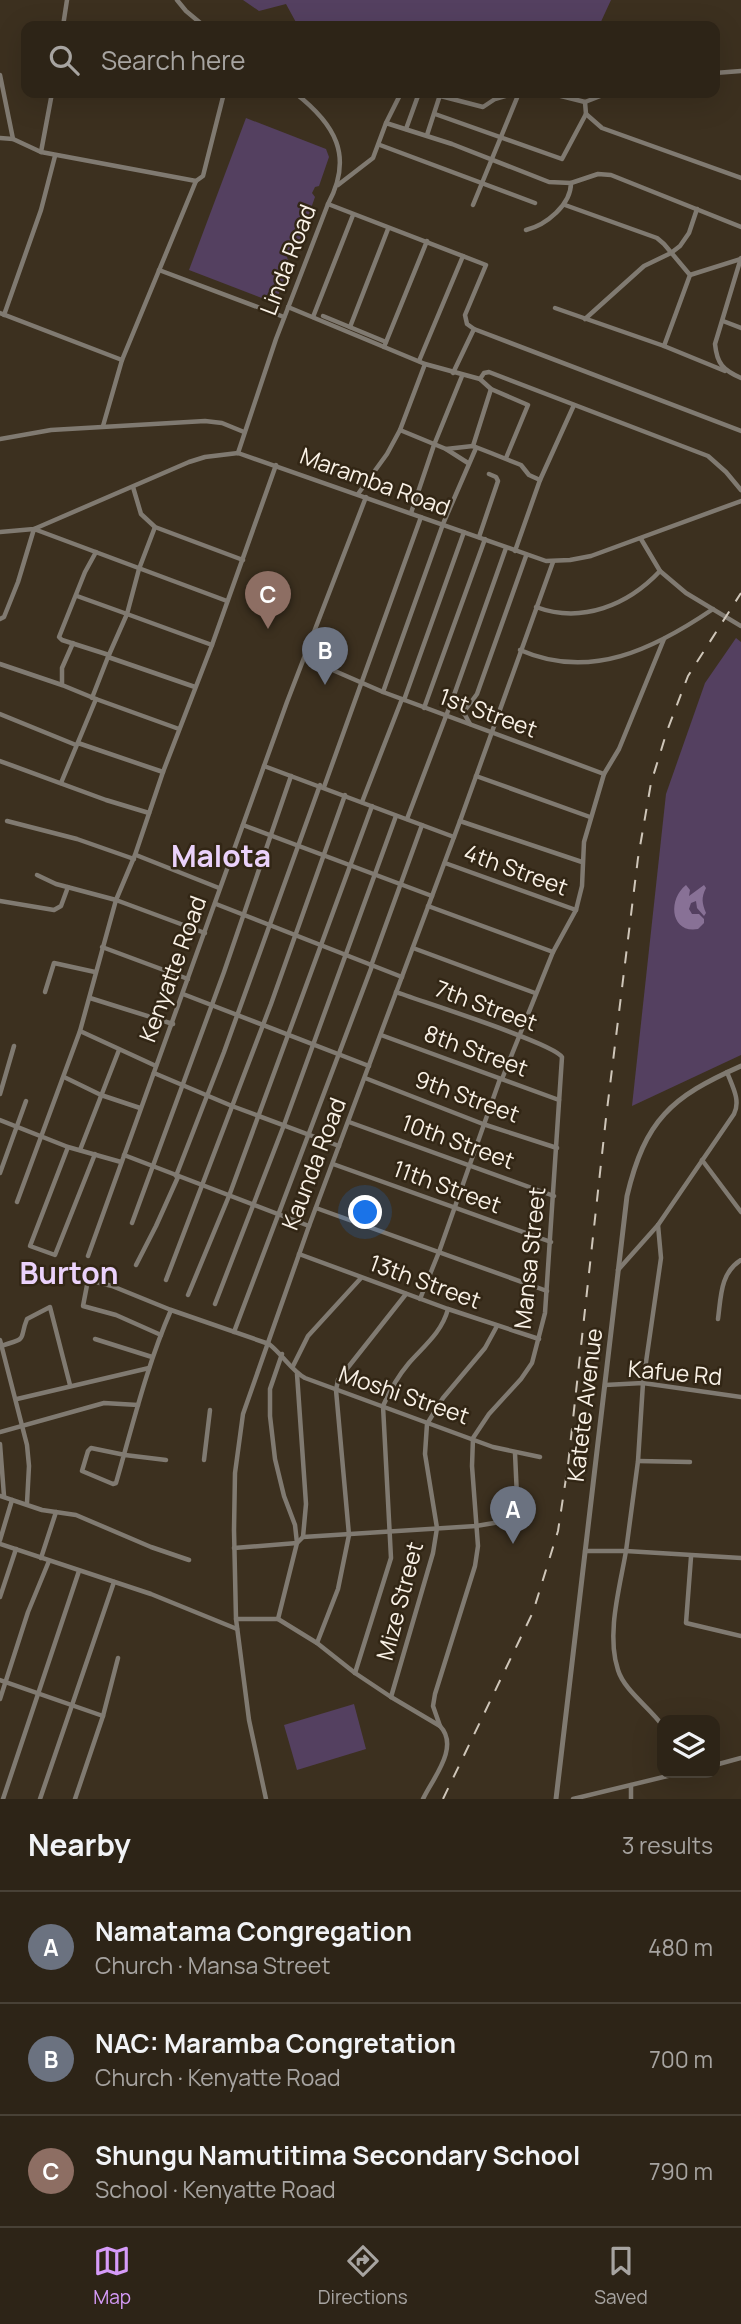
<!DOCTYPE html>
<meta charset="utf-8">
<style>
:root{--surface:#2d2417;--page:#352c20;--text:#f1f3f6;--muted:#a7a4a1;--line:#484136;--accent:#d69bf9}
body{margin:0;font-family:Manrope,sans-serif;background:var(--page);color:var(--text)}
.controls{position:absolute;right:21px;bottom:21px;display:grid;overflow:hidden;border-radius:14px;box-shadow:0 7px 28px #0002}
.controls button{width:63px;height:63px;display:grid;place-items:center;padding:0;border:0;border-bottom:2px solid var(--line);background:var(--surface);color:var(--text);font:35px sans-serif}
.you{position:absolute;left:366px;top:1213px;width:24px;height:24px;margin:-18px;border:5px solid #fff;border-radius:50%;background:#1a73e8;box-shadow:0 0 0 10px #1a73e833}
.badge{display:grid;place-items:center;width:46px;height:46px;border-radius:50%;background:var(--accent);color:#fff;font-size:23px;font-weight:700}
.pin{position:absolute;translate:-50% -58px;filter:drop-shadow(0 2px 4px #0008)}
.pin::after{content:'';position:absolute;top:37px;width:24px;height:21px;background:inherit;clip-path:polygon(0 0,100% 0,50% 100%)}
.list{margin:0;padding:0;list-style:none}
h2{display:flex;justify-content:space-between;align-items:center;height:91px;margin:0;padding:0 28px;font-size:30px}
h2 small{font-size:23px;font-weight:400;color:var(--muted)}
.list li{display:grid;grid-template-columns:46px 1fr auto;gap:21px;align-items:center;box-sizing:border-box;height:112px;padding:0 28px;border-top:2px solid var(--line)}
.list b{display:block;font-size:26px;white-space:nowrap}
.list p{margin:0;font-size:23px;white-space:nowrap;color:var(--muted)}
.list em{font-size:23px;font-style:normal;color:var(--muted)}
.icon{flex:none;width:38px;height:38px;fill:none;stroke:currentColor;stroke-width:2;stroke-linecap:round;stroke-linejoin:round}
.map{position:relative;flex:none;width:741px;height:1799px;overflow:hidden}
.search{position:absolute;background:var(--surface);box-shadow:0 7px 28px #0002;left:21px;right:21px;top:21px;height:77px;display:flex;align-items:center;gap:18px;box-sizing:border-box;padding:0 24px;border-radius:14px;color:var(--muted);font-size:26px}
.sheet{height:427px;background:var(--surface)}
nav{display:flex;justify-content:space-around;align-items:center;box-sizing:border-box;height:98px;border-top:2px solid var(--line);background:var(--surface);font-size:19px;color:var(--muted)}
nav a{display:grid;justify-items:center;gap:4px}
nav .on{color:var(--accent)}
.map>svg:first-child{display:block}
</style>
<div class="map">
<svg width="741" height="1799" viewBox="0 0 741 1799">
<rect width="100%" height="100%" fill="#3c301f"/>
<g fill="#544060">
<path d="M243,0H611L599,26H298L286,4L259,11Z"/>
<path d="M246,118L326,149L329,157L319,186L315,187L312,193L315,197L296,251H290L287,258L290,262L278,296L275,295L272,302L189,270Z"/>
<path d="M736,638L741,642V1055L632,1106L666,794L705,683Z"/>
<path d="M354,1704L366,1749L297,1770L284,1725Z"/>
</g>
<path fill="#887196" d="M686,885L690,890L689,896L704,885L706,888C701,898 702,903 706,913L704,916L697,908L696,901L691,903L689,909L692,914H699L704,919V923L698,929C671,934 667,900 686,885Z"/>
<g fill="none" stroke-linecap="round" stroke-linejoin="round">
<g stroke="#807a71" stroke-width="4.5">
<path d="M177,0L186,11L204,26"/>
<path d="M63,26L67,0"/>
<path d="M715,73L741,71"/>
<path d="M0,75L13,139"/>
<path d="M52,93L41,152L196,181"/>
<path d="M429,93L483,107L495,99L516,93"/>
<path d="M549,93L585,102L608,93"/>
<path d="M435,114L562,159L586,114L585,102"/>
<path d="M586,114L602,128L741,178"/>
<path d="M386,123L401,93"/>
<path d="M406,129L419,93"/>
<path d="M427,135L440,95"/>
<path d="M0,138L13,139L41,152"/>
<path d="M380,145L535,203"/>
<path d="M571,183L598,174L611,175L741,227"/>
<path d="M338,185L373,158L386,123L452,144L549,182L571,183C571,205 546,225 526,230"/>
<path d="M328,204L486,265L465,315L467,324L474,329L741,431"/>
<path d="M473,205L519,93"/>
<path d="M565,205L657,238L664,244L690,275L664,346"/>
<path d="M741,258L715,344C717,364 723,370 741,378"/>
<path d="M159,270L284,317"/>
<path d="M690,275L741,259"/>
<path d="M288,307L425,364L480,379"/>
<path d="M555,308L664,346L725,371"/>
<path d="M0,313L122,360"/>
<path d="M4,315L41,210L55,156"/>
<path d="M323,316L386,342"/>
<path d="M313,317L353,215"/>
<path d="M585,319L644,266L671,253L680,246L689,233L697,209"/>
<path d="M723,321L741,328"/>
<path d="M350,327L388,229"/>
<path d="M384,347L427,241"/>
<path d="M419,361L463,256"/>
<path d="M453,373L474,329"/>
<path d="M103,426L122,360L196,181L203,176L224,93"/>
<path d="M400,430L446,449L468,463"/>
<path d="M0,439L51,430L205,421L222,423L244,432"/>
<path d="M473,446L491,389"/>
<path d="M446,449L473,446L491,453L521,465L529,475L540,480"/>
<path d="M238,453L276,339L328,204C354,156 335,124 295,93"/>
<path d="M506,458L528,405L491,389L480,379L484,373L489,372L708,456L726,472L741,490"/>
<path d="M133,487L141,514L155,527L243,560"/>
<path d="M358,494L387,454L400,430L425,364"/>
<path d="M411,513L434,445L462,376"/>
<path d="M0,532L34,529L189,462L205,457L238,453L546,561L570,560L591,556L741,501"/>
<path d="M479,537L498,481L496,477L489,474"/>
<path d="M641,539L660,571L686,593L741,626"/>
<path d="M515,551L540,480L574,405"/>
<path d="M96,552L85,572L59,637L62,640L109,655"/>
<path d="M77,596L127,614L139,569L155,527"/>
<path d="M536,607C582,624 628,605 660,571"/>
<path d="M0,619L4,617L18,582L34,529L227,601"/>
<path d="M73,643L62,668V685L96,699L179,729"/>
<path d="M520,650C590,681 654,649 713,609"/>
<path d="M305,658L383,692L604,774"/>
<path d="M0,664L62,685"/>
<path d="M195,687L108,657L127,614L212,645"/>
<path d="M383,692L443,524L476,448"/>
<path d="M454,695L470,724"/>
<path d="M92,698L108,657"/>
<path d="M404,700L464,532"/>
<path d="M424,708L485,539"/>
<path d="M463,713L477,694L526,556"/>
<path d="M0,714L76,745"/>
<path d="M78,743L163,772"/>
<path d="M0,761L106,800L149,813"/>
<path d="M264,766L454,837"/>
<path d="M476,776L590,817"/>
<path d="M61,783L96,699"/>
<path d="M324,787L421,517"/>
<path d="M362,802L402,699"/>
<path d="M407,819L454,695L506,548"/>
<path d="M7,821L77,839L134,859"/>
<path d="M460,821L582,862"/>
<path d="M243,825L432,896"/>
<path d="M136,855L219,888"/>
<path d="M445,863L576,910"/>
<path d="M37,875L56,884L116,900L205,933"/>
<path d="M0,901L54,910L61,906L68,887"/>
<path d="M216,904L402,977"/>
<path d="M428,906L553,952"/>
<path d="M102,947L188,979"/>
<path d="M413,948L535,993"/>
<path d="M371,966L422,825"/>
<path d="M45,992L54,963L95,972"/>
<path d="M396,992C420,1001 554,1043 562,1057L545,1313L532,1363L521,1379L489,1414L473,1438L472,1466L478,1546L475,1566L435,1694L433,1706L440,1726"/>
<path d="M183,994L369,1066"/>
<path d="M90,998L173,1024"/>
<path d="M80,1031L156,1066"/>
<path d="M381,1035L559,1100"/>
<path d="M154,1073L232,1106L339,1146"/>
<path d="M64,1077L101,1095L140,1108"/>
<path d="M365,1078L483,1124L557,1148"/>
<path d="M502,1079L553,952L576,910L582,886L584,842L604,774L619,749L664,639"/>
<path d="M0,1094L14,1046"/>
<path d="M0,1120L68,1147L121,1162"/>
<path d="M349,1122L554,1196"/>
<path d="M68,1147L30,1246L55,1255L95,1154"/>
<path d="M80,1150L119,1050"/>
<path d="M124,1155L309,1226"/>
<path d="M702,1160L741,1212"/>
<path d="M333,1164L551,1242"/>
<path d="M0,1173L26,1101"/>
<path d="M176,1176L224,1052L320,785"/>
<path d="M17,1202L80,1031L116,900L135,855L163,772L212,645L276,465"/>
<path d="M316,1208L547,1291"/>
<path d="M132,1223L224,972L291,776"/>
<path d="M658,1225L661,1258L643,1383L638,1461L626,1551L741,1558"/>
<path d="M299,1254L448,1309L539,1339"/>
<path d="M88,1256L287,702L366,497"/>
<path d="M136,1265L156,1226L178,1177"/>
<path d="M618,1270L658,1225L734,1114C741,1100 732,1086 727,1072"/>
<path d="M166,1280L271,1004L345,795"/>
<path d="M188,1295L229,1196L372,806"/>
<path d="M420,1299L439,1252L500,1079"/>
<path d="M215,1304L284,1125L396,816"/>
<path d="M718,1319C721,1297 720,1273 741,1260"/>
<path d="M234,1332L372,966"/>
<path d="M161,1335L116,1315L83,1306L88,1280L112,1286L171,1310"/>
<path d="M95,1339L152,1357"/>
<path d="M0,1340L27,1445L29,1466L27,1503"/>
<path d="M1,1346C30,1337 18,1341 27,1319L50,1307L70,1385"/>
<path d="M293,1366L308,1336L361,1278"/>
<path d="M297,1374L306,1504L303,1537"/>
<path d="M605,1385L643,1383L741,1397"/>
<path d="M17,1399L149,1368"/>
<path d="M0,1432L104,1403L138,1405"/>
<path d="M0,1444L4,1496"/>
<path d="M166,1460L125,1455L91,1448L88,1451L82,1471L113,1484L116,1483C133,1424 147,1365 171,1310L269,1344C282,1354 292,1371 305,1378L493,1447L540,1457"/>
<path d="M204,1460L210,1410"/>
<path d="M638,1461L690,1462"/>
<path d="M0,1496L42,1510L76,1515L151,1547L189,1560"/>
<path d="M0,1540L12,1500"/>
<path d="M0,1544L151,1594L237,1629"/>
<path d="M234,1548L297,1543L303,1537L476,1526L518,1519L515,1453"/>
<path d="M585,1551H626C620,1587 606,1634 618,1670C624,1690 650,1708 662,1725"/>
<path d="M691,1557L686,1623L741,1636"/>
<path d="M41,1558L56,1512"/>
<path d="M0,1597L16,1549"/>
<path d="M236,1619H278L317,1643L355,1673L391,1697L440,1726C460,1747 433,1778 423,1799"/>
<path d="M278,1619L297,1543L295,1525L284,1496L275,1459L270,1416V1389L282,1354"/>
<path d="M317,1643L338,1589L349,1535L336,1390L338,1380L406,1294"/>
<path d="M355,1673L391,1558L383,1406C390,1390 398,1376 409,1363C424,1346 442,1332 448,1309"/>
<path d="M0,1680L103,1716"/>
<path d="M391,1697L433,1553L437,1528L425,1454L427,1424L443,1398L485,1348L497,1326"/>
<path d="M0,1699L28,1612L49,1561"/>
<path d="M715,1765L741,1758"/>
<path d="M631,1785V1799"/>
<path d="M3,1799L79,1571"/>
<path d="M40,1799L114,1582"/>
<path d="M75,1799L103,1716L118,1658"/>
<path d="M266,1799L249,1720L236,1619L234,1530L235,1473L243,1414L309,1226L460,821L553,562"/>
<path d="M573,1799L680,1773"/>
</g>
<path stroke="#807a71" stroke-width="5" d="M556,1799L627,1196C645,1120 671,1097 741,1066"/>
<path stroke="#cfc6b9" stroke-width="2" stroke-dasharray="12 12" stroke-linecap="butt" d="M443,1799L533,1612L558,1531L568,1465L606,1118L638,858L651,783L667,731L688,676L741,593"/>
</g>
<g text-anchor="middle" stroke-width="5" stroke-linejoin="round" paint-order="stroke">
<g font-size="23" fill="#faf2e7" stroke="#322615">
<text transform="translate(288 260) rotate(-69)" y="8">Linda Road</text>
<text transform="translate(375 482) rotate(20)" y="8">Maramba Road</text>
<text transform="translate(488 713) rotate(20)" y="8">1st Street</text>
<text transform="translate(516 870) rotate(20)" y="8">4th Street</text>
<text transform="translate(173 969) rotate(-70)" y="8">Kenyatte Road</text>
<text transform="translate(486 1006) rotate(20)" y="8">7th Street</text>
<text transform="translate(476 1051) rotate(20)" y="8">8th Street</text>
<text transform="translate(467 1097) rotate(20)" y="8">9th Street</text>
<text transform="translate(458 1142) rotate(20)" y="8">10th Street</text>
<text transform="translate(314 1164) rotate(-69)" y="8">Kaunda Road</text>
<text transform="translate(447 1187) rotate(20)" y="8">11th Street</text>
<text transform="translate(530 1258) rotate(-84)" y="8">Mansa Street</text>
<text transform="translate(425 1282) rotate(20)" y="8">13th Street</text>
<text transform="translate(675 1373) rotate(5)" y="8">Kafue Rd</text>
<text transform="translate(404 1395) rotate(19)" y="8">Moshi Street</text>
<text transform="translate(585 1405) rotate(-83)" y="8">Katete Avenue</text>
<text transform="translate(400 1601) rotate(-75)" y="8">Mize Street</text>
</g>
<g font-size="30" font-weight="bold" fill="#ebd2fb" stroke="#322615">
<text x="221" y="867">Malota</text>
<text x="69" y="1284">Burton</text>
</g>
</g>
</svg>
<div class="controls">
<button><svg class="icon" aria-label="layers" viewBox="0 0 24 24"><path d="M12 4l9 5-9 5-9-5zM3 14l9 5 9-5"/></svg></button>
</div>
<div class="you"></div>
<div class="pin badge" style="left:513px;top:1544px;background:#6b7280">A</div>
<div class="pin badge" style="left:325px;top:685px;background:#6b7280">B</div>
<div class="pin badge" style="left:268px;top:629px;background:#8d6e63">C</div>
<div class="search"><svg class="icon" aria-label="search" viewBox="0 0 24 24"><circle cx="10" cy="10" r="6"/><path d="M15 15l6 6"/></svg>Search here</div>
</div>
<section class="sheet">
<h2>Nearby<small>3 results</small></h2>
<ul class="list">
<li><span class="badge" style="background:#6b7280">A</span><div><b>Namatama Congregation</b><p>Church · Mansa Street</p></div><em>480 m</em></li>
<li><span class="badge" style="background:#6b7280">B</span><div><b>NAC: Maramba Congretation</b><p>Church · Kenyatte Road</p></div><em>700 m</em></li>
<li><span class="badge" style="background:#8d6e63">C</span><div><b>Shungu Namutitima Secondary School</b><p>School · Kenyatte Road</p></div><em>790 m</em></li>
</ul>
</section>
<nav>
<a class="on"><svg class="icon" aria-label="map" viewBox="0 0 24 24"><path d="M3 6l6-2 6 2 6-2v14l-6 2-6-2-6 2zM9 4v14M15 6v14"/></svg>Map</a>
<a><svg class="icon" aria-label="directions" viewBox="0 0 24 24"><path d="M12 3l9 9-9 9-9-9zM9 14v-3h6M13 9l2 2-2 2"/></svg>Directions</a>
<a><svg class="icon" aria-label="saved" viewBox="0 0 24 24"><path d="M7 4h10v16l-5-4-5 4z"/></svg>Saved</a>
</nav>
